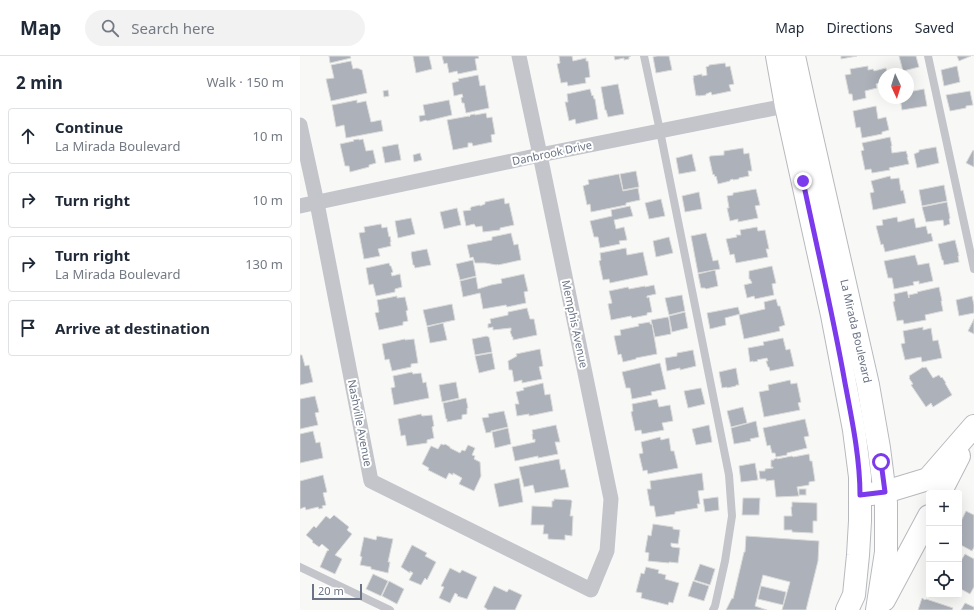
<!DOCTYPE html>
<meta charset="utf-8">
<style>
:root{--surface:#fff;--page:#f2f2f3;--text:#1f2937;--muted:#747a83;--line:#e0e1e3}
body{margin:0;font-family:"Noto Sans",sans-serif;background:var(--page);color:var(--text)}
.controls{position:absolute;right:12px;bottom:12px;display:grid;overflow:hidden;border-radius:4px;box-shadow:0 4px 16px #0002}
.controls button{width:36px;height:36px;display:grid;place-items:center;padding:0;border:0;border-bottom:1px solid var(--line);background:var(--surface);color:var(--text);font:20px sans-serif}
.compass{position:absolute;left:578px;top:12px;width:36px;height:36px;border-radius:50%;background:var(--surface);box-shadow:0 4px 16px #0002;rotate:176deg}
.scale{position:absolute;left:12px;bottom:10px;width:50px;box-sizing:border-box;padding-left:4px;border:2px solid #6b7485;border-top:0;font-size:11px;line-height:14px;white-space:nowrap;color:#6b7485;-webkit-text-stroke:3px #fff;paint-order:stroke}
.stop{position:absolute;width:12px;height:12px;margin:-9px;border:3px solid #7c3aed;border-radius:50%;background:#fff}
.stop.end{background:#7c3aed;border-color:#fff;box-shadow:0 1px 4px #0008}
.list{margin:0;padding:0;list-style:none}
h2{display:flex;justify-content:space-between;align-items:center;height:52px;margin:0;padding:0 16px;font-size:17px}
h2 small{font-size:13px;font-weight:400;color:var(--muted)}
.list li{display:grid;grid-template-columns:26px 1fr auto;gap:12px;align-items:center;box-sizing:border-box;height:56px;margin:0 8px 8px;padding:0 8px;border:1px solid var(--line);border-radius:4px}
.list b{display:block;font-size:15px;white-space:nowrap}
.list p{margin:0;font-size:13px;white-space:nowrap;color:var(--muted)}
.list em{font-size:13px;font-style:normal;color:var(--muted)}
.icon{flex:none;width:22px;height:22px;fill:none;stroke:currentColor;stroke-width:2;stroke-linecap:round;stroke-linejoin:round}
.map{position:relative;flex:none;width:674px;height:554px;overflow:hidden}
header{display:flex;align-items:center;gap:24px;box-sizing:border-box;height:56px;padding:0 20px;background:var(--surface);border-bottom:1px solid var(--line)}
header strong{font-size:19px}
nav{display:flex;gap:22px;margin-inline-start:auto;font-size:14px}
.search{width:280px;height:36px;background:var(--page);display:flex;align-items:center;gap:10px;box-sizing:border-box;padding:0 14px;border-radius:22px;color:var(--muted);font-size:15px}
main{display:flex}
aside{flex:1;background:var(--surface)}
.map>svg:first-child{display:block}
</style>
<header>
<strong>Map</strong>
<div class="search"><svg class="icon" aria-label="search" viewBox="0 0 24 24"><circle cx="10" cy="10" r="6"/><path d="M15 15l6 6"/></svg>Search here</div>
<nav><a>Map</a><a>Directions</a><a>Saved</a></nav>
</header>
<main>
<aside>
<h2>2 min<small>Walk · 150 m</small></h2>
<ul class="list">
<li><svg class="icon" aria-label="ahead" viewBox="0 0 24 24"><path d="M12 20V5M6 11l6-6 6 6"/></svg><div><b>Continue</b><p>La Mirada Boulevard</p></div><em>10 m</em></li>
<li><svg class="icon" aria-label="right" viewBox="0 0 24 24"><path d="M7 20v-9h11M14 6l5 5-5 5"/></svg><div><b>Turn right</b></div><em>10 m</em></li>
<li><svg class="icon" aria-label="right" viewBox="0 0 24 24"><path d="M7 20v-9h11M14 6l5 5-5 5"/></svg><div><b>Turn right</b><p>La Mirada Boulevard</p></div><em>130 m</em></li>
<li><svg class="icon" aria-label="arrive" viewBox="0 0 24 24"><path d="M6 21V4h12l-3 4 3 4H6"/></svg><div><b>Arrive at destination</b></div></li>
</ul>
</aside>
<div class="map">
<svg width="674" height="554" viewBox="0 0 674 554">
<rect width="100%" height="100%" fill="#f8f9f7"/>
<g fill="#adb1b9" stroke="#dadbd9">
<path d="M29,0H50L51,2L30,7Z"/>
<path d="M113,0H129L132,13L116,17Z"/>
<path d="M142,0H178L179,2L175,3L177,14L158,18L157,15L149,17L147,7L144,8Z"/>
<path d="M259,0H272L273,5L286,2V5H288L290,21L285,22L286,27L268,30L267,26L261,27L257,8L260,7Z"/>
<path d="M314,0H331L329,1V3L324,4V2L315,4Z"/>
<path d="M357,0H369L372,14L356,17L353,1Z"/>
<path d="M541,0H557L541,3Z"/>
<path d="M599,0H616L619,11L603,15Z"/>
<path d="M657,0H671L659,5Z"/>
<path d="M51,5L53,13L57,12L62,14L67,37L31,45L26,23L34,22L31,9Z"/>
<path d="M425,7L426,11L430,10L434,28L429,29L431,35L412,39L411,36L406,38V39L398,40V39L396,40L393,22H394L393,20L402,18V20L407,19L406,11L409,10V9Z"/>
<path d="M568,10V14L573,13L574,15L586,12L587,18H584V26L576,28L577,32L565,35L566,42L553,45L552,38H549L545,19L551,18L550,13Z"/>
<path d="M657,10L660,26L644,30L641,14Z"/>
<path d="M178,19L180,30L185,29L189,52L166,57L164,47H162L161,42L163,41L162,38L154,40L152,27L159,25L158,23Z"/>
<path d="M318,28L324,58L308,61L306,54H305L301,31Z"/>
<path d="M290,33L292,40L293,39L294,43H295L298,63L276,68L275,63L269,65L265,46H268L267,38Z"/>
<path d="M624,33L627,50L602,54L600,42H608V36Z"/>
<path d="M88,34L89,40L84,41L83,35Z"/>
<path d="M670,35L673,49L666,50V52L650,55L646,39Z"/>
<path d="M57,44V47L66,45L71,66L81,64L83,75L46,82L44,69L36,71L32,49Z"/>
<path d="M149,44L152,59L127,65L126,64L120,66L119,60L125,59L123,49Z"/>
<path d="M576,50L578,63L586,61L589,74L582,76V78L562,82L560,71L556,72L553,55Z"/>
<path d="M186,57L187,62L192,61L195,78L191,79L192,86L173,90L172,87H168V91L153,94L147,64L169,60V61L170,60V59L175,58V59Z"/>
<path d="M590,81L592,90H591L592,97L606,95L608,101H607L609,108L589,112L590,114L572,117L571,113L565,114L561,95L564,94L562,87Z"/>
<path d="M59,83V84L63,83L66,95L73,94L76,107L69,109V111L50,116L49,110H45L40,88L54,85L53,84Z"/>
<path d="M98,88L101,104L85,107L82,91Z"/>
<path d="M636,91L639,107L617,112L614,98L619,96V94Z"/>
<path d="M443,92L444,98L449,97L452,115H448L449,120L439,122V123L433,124V123L430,124V125L418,128L416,120L415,121L414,118L413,119L409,101H410V100L424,99V95Z"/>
<path d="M673,94L674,95V111L666,107Z"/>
<path d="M120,97L122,104L114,106L113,99Z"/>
<path d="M392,98L396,115L379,118L376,102Z"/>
<path d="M336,115L339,131L323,134L320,118Z"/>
<path d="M319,118L323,135L338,132L340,144L326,147V149L291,156L290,148L287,149L283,130L289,128L288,124Z"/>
<path d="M590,120L591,123L599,122L601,135L603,134L606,147L573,154L570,137L574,136L571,125Z"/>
<path d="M644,129L647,145L622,150L619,134Z"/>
<path d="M456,133L460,149L455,150L458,162L438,166V163L430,165L427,152H429L427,140L433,139V137Z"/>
<path d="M399,136L402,153L385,156L382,140Z"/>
<path d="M204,142L205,148L209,147L214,169L200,172V174L183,176L182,170L176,171L174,168L166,170L163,155L171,154L170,152H171V151L180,149V150L185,148V146Z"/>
<path d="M361,143L365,160L349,163L345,147Z"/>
<path d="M647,146L650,162L649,163L650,168L644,170L643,164L626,166L622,151Z"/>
<path d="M330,150L333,160L314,164L316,173L324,171L327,184L319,185L320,188L300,192L298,181H294L290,165L312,160L311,154Z"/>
<path d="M157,152L161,169L144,173L140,156Z"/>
<path d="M597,161L598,166L614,162L616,172L626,170L628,178L631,177L633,185L585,196L583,188L581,189L576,170L583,169L582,164Z"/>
<path d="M111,162L115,178L98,182L95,165Z"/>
<path d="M81,168L82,172L87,171L89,181L90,180L91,186H90L91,190L78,193L80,200L64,203L59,177L65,176L64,171Z"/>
<path d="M457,171L458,175L465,174L469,193H466L468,201L436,207L434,198L430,199L426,183L437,181L436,179H441L440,174Z"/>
<path d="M211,177L214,189L218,188L221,204L198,209L197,208V209L185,207H175L173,201L170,202L167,189L192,184V181Z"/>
<path d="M406,177L413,205L418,204L420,213L398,217L391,180Z"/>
<path d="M369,181L373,197L356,201L353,185Z"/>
<path d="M655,184L659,200H658L659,206L644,209L643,204H642L638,188Z"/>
<path d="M326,192L327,199L343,196L348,219L310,227L309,223L303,224L299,205L301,204L300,197Z"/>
<path d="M127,193L131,209L115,212L114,209H113L111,197H112L111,196Z"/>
<path d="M615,199L618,209L629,207L633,225L619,228V225L613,226L614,229L594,233L592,222H588L584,205Z"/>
<path d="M173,204L176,220L160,224L156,208Z"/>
<path d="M89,207L90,210H91L93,216L91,217L92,220L100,218L102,231L95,233V236L76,240L73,228L69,229L66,212Z"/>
<path d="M472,210L476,227L472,228L474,239L455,243L454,240L447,242L444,229L452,227L450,223H449V215Z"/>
<path d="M415,214L418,230L406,233L405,232H401L398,218Z"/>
<path d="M224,218L228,235L224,236L226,247L207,251L206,249L183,253L180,237L163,241L160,225L176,221L178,233L191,229L202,227L201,223Z"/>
<path d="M354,229L356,238L347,240V242L349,241L352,256L347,257V259L332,262L331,260L311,264L308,248L312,247L309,235L328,231L329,233L345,230V231Z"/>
<path d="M639,231L642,245H641L643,255L625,259L626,264L604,268L603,264L597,265L593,246L595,245L594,238L607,235L609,242V239L618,237L617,236Z"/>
<path d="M382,239L385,255L369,259L365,242Z"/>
<path d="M97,240V242L105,241L108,254L106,255L108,265L103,266V269L79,274L75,257L79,256L77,244Z"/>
<path d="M672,240L674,249V257L659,260L656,244Z"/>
<path d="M476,243L478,250H480L485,269L479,271L480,275L444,283L439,259L465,253L464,246Z"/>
<path d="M152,248L155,264L127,270L123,254Z"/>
<path d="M438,251L440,258L425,262L426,269L410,273L407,257Z"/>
<path d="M227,252L230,263H234L237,279L213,284V281H212L210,275H211V272L193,274V271L188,272V268L191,267L190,263L208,259V256Z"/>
<path d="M385,256L388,272L372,276L369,260Z"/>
<path d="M368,261L369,264L371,278L355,281L351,264Z"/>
<path d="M674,263V278L668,275Z"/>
<path d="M350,266V268H352L357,298L336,302V303L323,306L321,298L318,299L314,280L321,279L320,274L339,270L338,268Z"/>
<path d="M143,267L147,284L130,287L127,271Z"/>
<path d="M623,271V274L631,272L633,285L638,284L642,302L622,306L621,301L605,304L601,288L605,287L603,275Z"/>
<path d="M187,280L188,281H189L192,296L175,299L172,283Z"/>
<path d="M483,282L486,294L490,293L494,310L470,315L469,311H468L466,305H468L467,302L457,304L458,305L453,306V305L450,306L448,292L464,289L463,286Z"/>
<path d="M105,283V284L114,283L118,307L111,308V311L92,315L89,303L85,304L82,288Z"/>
<path d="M240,293L243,310L239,311L242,323L222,327V324L214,326L212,314H209L208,305L217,300L216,298Z"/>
<path d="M393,294L396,310L380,314V312L367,315L365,302L377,300V297Z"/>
<path d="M192,297L195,313L179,317L175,300Z"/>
<path d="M0,299H2L5,310L9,309L13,326L0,329Z"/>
<path d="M360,307L366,333L351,336L352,339L332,343L330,332H326L322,316Z"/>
<path d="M623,311L624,312L626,311L633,322L639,319L641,322L642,321L646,327H645L652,339L633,351L631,347L626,351L611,329L613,328L609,322L610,321L609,320Z"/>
<path d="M436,312L439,329H436V330L427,332V331L422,332L419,316Z"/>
<path d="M112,316L113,318L121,317L123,327L126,326L129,342L94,349L91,332L95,331L93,320Z"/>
<path d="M490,324L491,328L497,327L501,346L498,347L500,354L464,361L459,336L469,334L468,329Z"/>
<path d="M156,326L159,342L142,346L139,329Z"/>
<path d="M243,327L245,339L250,338L253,355L229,360V358L217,360L215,348H219L216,336L224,334L223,332Z"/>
<path d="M401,332L405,348L388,352L384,335Z"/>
<path d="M15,340L19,356L15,357L18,369L0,373V343Z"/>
<path d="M166,342L168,352H167V358L162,359V363L147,366V363H146L143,347Z"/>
<path d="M357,343L359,351L370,349L373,365L362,367L364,374L342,378L341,374L335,375L331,356L333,355L332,348Z"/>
<path d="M443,351L447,367L431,371L427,355Z"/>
<path d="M204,355L208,371L191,375V376L186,377L182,362L189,361L188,358Z"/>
<path d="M121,358L122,360L132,359L134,370L132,371L134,382L127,384V387L107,390L105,379L101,380L98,363Z"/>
<path d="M505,363L509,380L504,381L507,392L487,397V399L476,401L475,397H472L470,389L467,390L463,372Z"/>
<path d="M456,365L459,381L450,383L451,385L434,388L431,372Z"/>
<path d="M256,369L260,386H255L258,398L238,402V400L215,405L212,391L235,386V383L233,384L232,378H233L232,374Z"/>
<path d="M409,369L412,386L396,389L392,373Z"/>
<path d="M208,372L211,388L195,392L192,376Z"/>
<path d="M13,375L16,387L20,386L23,402L0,407V378Z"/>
<path d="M360,381L361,384L369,382L371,395H374L378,412L348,418L347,414L343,415L339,398L343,397L341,386Z"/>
<path d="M141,388L144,389L145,388L150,391V392L160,397L162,394L165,395L168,389L175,392L172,399L175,400L174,403L180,406L181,420L174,435L159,428L162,422L153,417V419L149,417L146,423L128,414L129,412L122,408L131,390L138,393Z"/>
<path d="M509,398L510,405H512L515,425L509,426V429L497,431L499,440L476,441L474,424L466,425V423H460L459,415H465V413L473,412V411H471V404H474V403L477,402V403L492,400L493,401Z"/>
<path d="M259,403L261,414L265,413L269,431L235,437L233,429L224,431L219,411Z"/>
<path d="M455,407L458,424L441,426L439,410Z"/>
<path d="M402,417L404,434L398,435L400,448H397L398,452L375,456V458L356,461L354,450H350L347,433H351L350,425Z"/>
<path d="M23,419L27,436L23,437L26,449L22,450L23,452L19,453L18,451L6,454L5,451L0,453V425Z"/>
<path d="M219,422L223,446L199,451L194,428Z"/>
<rect x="499" y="433" width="7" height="6"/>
<path d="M418,441L419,454L405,456L403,443Z"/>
<path d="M443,442H460L459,459H442Z"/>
<path d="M254,443L271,444L272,445L270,460H273L272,480L265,479V484L248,483V478H243L244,469H231L232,450L252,451V445H254Z"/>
<path d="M492,446L517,447V465H513V477L492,476V474H484V460H492L491,451H492Z"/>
<path d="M666,455L674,459V491L672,495L659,488V483L662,479L659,477V469Z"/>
<path d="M34,459L49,471L47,474L52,478L35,499L42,503L35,518L20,511L27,495L29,494L22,488L19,491L12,486L13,485L6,479L14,470L16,472L26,460L30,463Z"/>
<path d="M353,468L373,471V473L380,474L378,488L371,487V490L372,491L380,492L378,507L369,506V507L348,505L349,497L345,496L348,479L351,480Z"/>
<path d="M77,480L93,483L88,506H90L88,517L71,513V511L60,509L62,501L60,500L64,481L76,484Z"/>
<path d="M446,480L519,485L518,505L506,554H482L490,526L463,519L455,550L467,554H426L432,542L433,543L444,496H445Z"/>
<path d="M112,489L127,497L125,500L136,506L127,524L125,522L121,529L109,524L113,517L110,515V517L101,511Z"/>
<path d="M665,498L674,503V531L670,538L659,532V506H660Z"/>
<path d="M400,508L415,513L410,529L394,524Z"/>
<path d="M346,511L359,514L358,517L366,519L365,523L379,527L373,547L369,546L368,549L341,542L342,537L336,536L341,517L344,518Z"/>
<path d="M150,512L160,517L162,514L177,521L167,543L157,540L158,539L155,537L150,547L139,542L144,531L141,530Z"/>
<path d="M73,518L88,525L81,540L66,533Z"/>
<path d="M89,525L104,533L97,548L82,540Z"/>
<path d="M393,525L409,530L404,545L388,540Z"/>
<path d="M194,530L207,536L209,533L222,539L215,554H187V553L184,551Z"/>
<path d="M461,530L486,536L483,549L458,543Z"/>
<path d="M622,542L625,544L626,543L653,552L652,554H618Z"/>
<path d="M665,547L674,551V554H661Z"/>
</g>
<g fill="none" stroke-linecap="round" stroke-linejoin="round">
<defs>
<g id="primary">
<path d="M477,0L486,50L532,259L554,374L560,421V465L558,499L554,539L547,554"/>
<path d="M494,0L504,46L568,329L579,392L586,447V496L577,554"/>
<path d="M640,437L659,400"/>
<path d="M571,438L585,436L628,423L674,370"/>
<path d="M584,544L629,460"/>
</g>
</defs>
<use href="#primary" stroke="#b7b9be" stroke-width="24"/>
<g stroke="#c3c5ca" stroke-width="8">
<path d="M344,0L360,75L429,419L432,460L425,505L415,550L413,554"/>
<path d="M628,0L674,213"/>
<path d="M0,511L90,554"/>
</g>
<g stroke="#c3c5ca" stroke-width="15">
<path d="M0,69L17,147L71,425L291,534L307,495L311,443L240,99L219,0"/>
<path d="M0,150L240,99L495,48"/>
</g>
<use href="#primary" stroke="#fff" stroke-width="22"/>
</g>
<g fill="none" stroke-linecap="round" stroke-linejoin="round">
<path stroke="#7c3aed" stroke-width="5" d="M503,125C517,192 533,259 545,327C552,364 560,402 560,439L585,436L581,406"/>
</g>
<g text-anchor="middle" stroke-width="4" stroke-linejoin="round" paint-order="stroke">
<g font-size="11" fill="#6b7485" stroke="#fff">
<text transform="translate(252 97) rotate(-12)" y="4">Danbrook Drive</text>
<text transform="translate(275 268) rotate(78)" y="4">Memphis Avenue</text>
<text transform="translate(556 275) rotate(77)" y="4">La Mirada Boulevard</text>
<text transform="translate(60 367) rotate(79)" y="4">Nashville Avenue</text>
</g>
</g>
</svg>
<div class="controls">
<button>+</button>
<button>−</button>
<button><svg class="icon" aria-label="locate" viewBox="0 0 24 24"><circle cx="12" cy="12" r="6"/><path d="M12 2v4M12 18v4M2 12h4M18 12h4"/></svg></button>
</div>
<svg class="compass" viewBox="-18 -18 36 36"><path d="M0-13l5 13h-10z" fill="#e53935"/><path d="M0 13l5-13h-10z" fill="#747a83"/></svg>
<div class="scale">20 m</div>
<div class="stop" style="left:581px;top:406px"></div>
<div class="stop end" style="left:503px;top:125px"></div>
</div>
</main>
